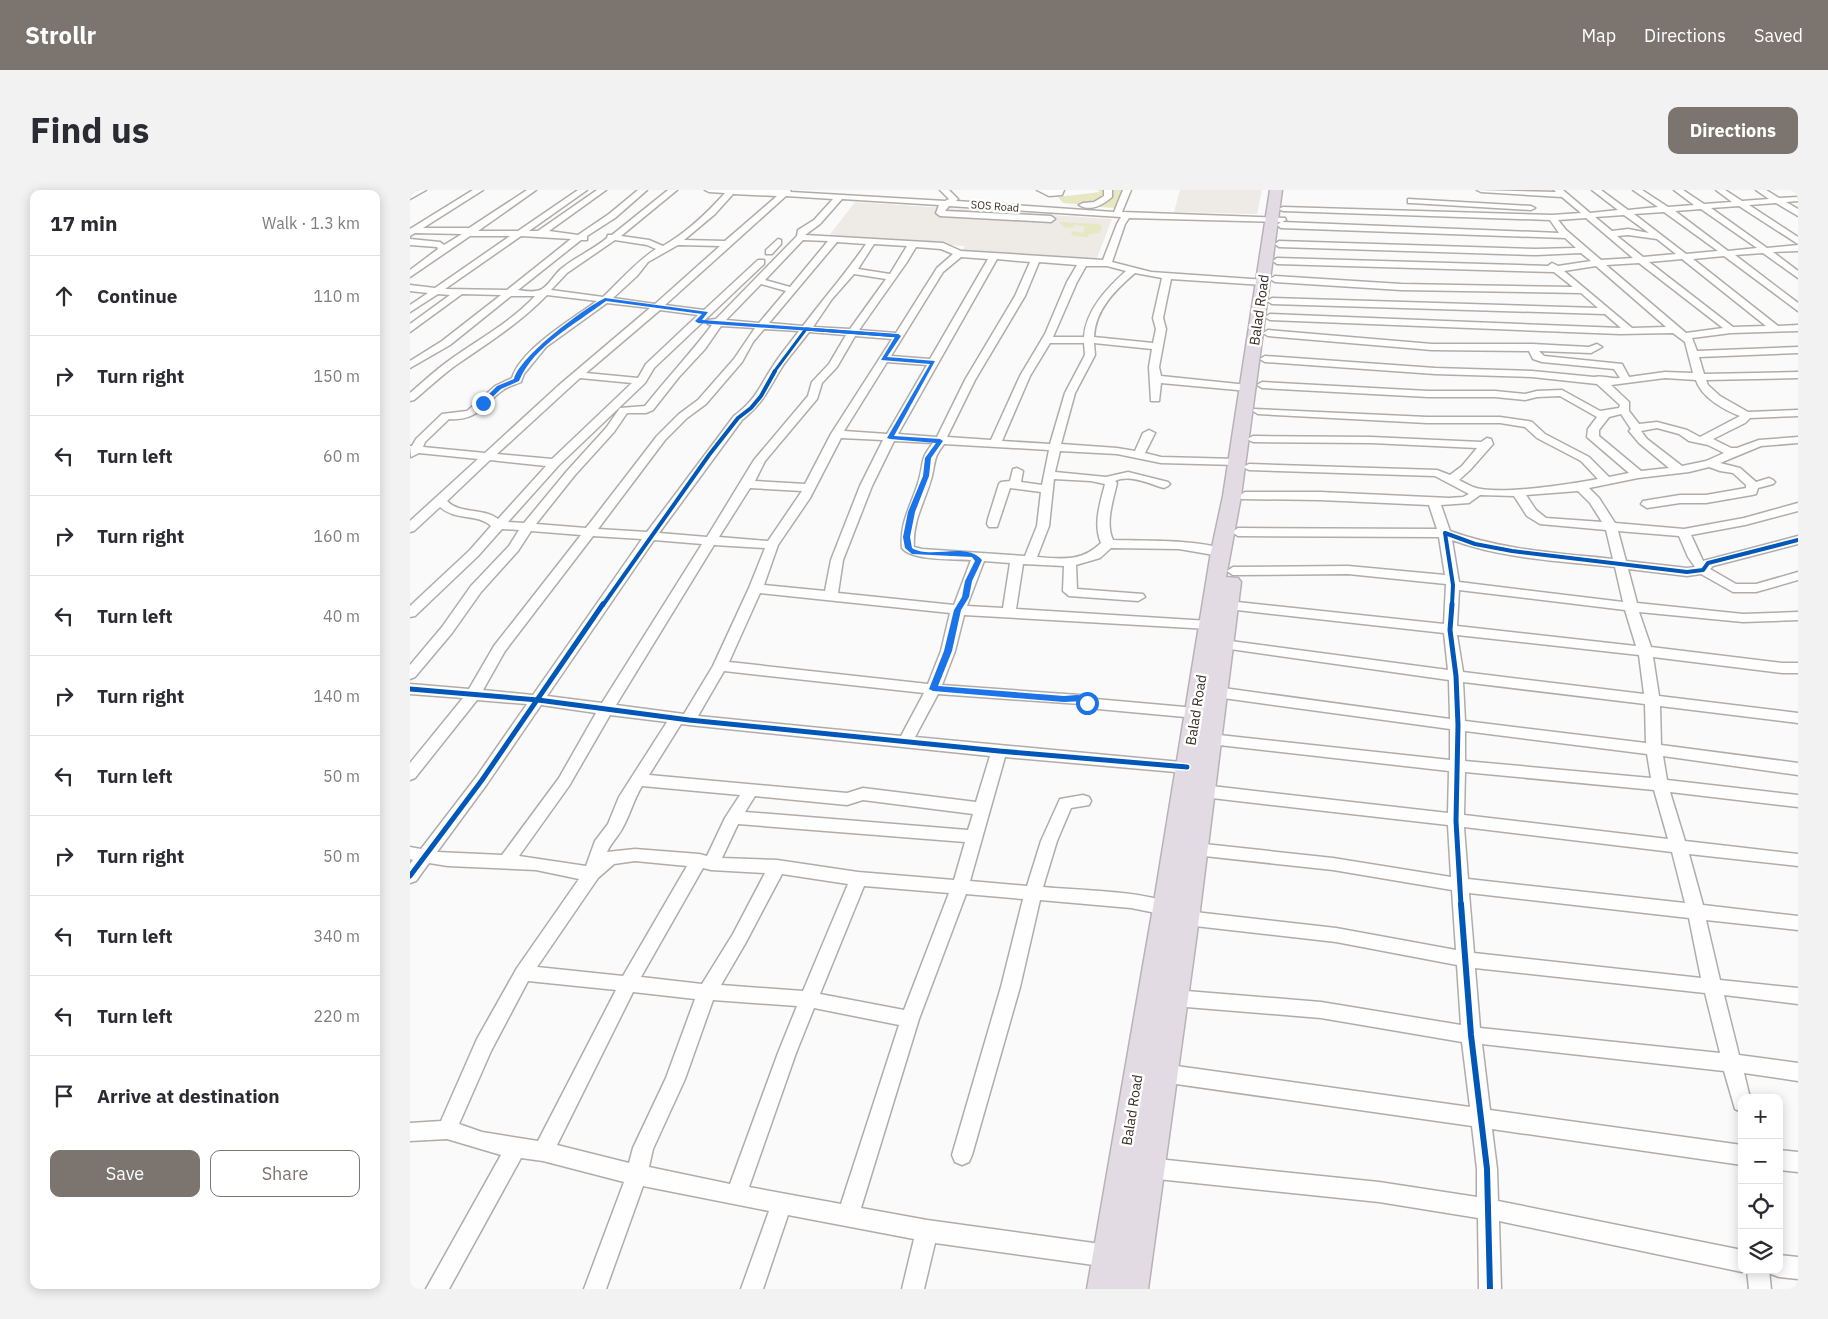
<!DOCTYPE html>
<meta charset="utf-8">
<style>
:root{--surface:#fff;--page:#f2f2f3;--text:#2b2b33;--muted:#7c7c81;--line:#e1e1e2;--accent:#7c746e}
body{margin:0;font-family:"IBM Plex Sans",sans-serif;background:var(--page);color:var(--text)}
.controls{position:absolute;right:15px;bottom:15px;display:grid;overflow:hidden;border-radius:10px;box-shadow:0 2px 12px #0003}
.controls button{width:45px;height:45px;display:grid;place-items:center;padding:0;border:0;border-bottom:1px solid var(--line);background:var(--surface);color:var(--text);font:25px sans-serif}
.stop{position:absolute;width:15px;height:15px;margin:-11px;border:4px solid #1a73e8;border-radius:50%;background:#fff}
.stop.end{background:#1a73e8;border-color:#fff;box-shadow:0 1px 5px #0008}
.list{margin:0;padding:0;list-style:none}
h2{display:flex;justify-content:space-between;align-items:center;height:65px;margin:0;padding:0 20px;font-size:21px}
h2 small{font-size:16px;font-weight:400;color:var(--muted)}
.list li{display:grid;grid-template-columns:32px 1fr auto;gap:15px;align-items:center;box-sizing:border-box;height:80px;padding:0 20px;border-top:1px solid var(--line)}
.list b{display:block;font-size:19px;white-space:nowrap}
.list em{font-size:16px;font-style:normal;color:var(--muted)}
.actions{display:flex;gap:10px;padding:15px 20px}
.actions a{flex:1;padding:11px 0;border:1px solid var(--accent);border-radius:10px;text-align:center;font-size:18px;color:var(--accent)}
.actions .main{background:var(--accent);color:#fff}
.icon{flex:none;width:28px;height:28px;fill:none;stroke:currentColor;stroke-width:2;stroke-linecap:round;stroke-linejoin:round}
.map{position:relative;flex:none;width:1388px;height:1099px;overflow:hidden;border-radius:10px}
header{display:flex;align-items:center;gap:30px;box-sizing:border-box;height:70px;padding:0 25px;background:var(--accent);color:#fff}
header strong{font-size:24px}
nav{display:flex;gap:28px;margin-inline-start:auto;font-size:18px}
.intro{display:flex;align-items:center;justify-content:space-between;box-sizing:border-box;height:120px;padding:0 30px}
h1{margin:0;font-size:35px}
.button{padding:12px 22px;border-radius:10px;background:var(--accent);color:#fff;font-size:18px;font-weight:700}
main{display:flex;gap:30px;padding:0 30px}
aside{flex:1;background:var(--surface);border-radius:10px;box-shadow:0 2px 12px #0003}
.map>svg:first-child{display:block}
</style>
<header>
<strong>Strollr</strong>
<nav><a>Map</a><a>Directions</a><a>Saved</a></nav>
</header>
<div class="intro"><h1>Find us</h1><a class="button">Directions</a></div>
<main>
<aside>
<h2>17 min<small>Walk · 1.3 km</small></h2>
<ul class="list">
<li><svg class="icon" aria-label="ahead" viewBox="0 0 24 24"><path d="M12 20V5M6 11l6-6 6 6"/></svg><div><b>Continue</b></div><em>110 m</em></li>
<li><svg class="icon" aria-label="right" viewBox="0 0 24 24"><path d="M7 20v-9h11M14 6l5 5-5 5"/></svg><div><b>Turn right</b></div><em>150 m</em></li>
<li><svg class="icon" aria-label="left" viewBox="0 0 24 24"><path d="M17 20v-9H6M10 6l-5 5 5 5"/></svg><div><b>Turn left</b></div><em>60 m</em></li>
<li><svg class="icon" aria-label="right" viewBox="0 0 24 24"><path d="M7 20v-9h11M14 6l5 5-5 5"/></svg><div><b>Turn right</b></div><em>160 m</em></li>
<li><svg class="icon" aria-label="left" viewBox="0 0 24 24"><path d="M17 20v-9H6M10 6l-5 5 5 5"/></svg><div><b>Turn left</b></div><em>40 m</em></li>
<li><svg class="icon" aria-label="right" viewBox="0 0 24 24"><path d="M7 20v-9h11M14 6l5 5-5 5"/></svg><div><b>Turn right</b></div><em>140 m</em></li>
<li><svg class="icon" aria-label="left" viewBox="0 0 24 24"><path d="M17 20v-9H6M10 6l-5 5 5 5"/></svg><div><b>Turn left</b></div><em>50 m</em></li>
<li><svg class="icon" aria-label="right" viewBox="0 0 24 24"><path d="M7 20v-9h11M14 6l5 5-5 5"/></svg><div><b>Turn right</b></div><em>50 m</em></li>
<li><svg class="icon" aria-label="left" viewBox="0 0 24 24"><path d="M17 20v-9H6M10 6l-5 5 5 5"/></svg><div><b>Turn left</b></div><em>340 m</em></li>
<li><svg class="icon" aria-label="left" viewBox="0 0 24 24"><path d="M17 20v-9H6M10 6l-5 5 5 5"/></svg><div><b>Turn left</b></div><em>220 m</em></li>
<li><svg class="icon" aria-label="arrive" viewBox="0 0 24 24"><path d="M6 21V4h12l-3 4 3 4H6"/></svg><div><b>Arrive at destination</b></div></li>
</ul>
<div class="actions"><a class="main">Save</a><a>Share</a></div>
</aside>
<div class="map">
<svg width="1388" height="1099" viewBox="0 0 1388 1099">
<rect width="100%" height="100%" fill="#fafafa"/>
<g fill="#eeeae6">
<path d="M770,0H852L847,24L764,22Z"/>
<path d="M445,12L702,29L685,73L551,64L555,56L418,47Z"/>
</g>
<g fill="#e6e8c1">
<path d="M687,0H715L706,18L656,15L689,16L653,13L648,7L690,2Z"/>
<path d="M649,32L690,34L692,40L688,43L679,44L678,47L663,46L661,43L662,41L673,43L675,36L664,35L663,38L654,37Z"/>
</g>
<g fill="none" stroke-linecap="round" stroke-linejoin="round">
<defs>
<g id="minor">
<path d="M6,0H16L0,9V4Z"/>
<path d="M63,0H73L13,38H59L117,0H126L68,41H108L168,0H177L119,41H128L187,0H196L139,41L168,45L199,24L228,0H237L205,28L177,46V50H171L108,100C115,101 126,103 132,99C139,95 144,85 151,79C165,67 183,60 197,48L198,45H202L258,0H267L211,46L239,50L253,56C276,43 297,23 315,3L299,2L295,0H380L381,2L535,11L539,9L530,0H539L548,9L546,11L704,22L713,0H721L712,22L875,28L876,30L872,32L1149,43L1140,30L873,21L869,19L873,17L1142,25L1171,23L1152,7L1071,2L1067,0L1146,2L1144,0H1153L1180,23L1208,20L1182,0H1191L1218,20L1248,17L1223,0H1232L1258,17L1284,15L1264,0H1273L1294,14L1322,12L1306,0H1315L1332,11L1359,9L1346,0H1356L1369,8L1388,7V11L1376,12L1388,19V26L1366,13L1339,15L1388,47V54L1329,16L1301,18L1357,58L1388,55V61L1363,62L1388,81V88L1353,63L1325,65L1388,113V121L1314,66L1283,69L1368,136L1388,135V141L1321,143L1282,148L1287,161L1388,157V163L1289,167L1294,184L1388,182V188L1296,190L1298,195L1310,206L1338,222L1388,220V226L1340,228L1335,233L1303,249L1321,258H1327L1349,250L1388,247V253L1351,256L1310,273L1330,278L1346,292L1359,288L1363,290L1365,292L1363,294L1348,298L1346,304L1342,305L1296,313H1270L1237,318L1231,314L1233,311L1270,305H1296L1336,298V295L1323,283L1310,281L1299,277L1279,282L1228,288L1179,298L1189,308L1205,333L1274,339L1334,328L1388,313V321L1335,335L1281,345L1293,371L1388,346V354L1303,376L1300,379L1326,394H1346L1388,382V390L1346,402H1323L1291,384L1277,386L1218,379L1227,413L1333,424L1388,422V430L1333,432L1229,422L1241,457L1372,473H1388V483H1372L1243,467L1249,506L1388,523V533L1250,516L1251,555L1388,573V585L1253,566L1257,590L1388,605V617L1260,602L1275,651L1388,664V676L1279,664L1293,715L1388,726V740L1296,730L1310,790L1388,798V814L1314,805L1329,865L1388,873V891L1334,883L1340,908H1332V922L1325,919L1314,881L1072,854L1080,920L1332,955V975L1082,939L1087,979L1088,1011L1332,1060V1080H1336L1332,1082L1089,1031L1091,1099H1069L1068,1028L969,1012L738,988L731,985L728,978L731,971L738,968L969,992L1067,1007V979L1062,936L752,892L745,889L742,883L745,877L752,874L1060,917L1052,852L911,828L764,816L758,814L755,808L758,802L764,800L911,812L1051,835L1047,775L926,752L776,735L770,733L767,728L770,723L776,721L926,738L1046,760L1042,700L923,680L785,665L779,663L777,659L779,655L785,653L923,668L1041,687L1038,635L793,607L787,605L785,601L787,597L793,595L1038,623L1039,581L800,554L795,553L793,549L795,545L800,544L1040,570V539L806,507L801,505L799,502L801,499L806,497L1040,529L1039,490L813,458L808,457L806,454L808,451L813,450L1038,480L1034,443L818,419L811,415L818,411L1034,434L1036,394L938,384L823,385L817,381L823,377L938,376L1035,385L1029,347L828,346L822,342L828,338L1027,339L1019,315L910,310L831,309L829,306L835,302H910L1039,308L1053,307L1059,304L1025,286L839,280L833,277L839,274L1027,280L1040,285L1052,276L1067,258L961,253L843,252L837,249L843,246L961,247L1071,252L1077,248L1081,249L1083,254L1060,280L1049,290C1053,292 1058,295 1063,297C1087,306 1161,294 1188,289L1171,271L1127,248L1115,237L1090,233H1017L848,224L843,221L844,219L1017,227H1090L1118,231L1122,232L1135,244L1179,267L1199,287L1219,283L1177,247L1178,239L1187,227L1150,206L1127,207L1115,210L1085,207H1018L852,198L847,195L852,192L1018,201H1085L1115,204L1127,201L1152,200L1190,221L1209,218L1210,215L1187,194L1122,187L1025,184L855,172L850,169L855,166L1025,178L1122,181L1184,187C1191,185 1201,189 1210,188L1204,179L1132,172L1123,169L1119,161L1022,160L858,146L853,143L858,140L1022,154H1122L1179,157L1187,154L1192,157L1181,163L1129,161L1134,166L1212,174L1219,187L1255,182L1283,183L1275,152L1263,143L1210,144L860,130L855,127L860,124L1211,138L1195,124L862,114L857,111L862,108L1188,118L1171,103L991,100L865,92L860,89L865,86L991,94L1163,97L1144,82L867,74L863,71L867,68L1138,76L1142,73L1148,76L1181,71L1171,63L1126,65L869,57L865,54L869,51L1126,59L1166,58L1155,48L871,38L867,35L871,32L719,28L715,34L702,72L741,82L856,90L858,92L853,95L761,89L753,128L756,139L749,177L751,186L838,195L843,198L838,201L751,193L749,211H741L739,177L742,159L684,153L685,165L665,203L651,254L707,258L725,261L733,243L739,240L745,243L735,263L751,267L827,269L833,272L827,275L751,273L707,264L650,261L645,282L696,287L718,282L758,292L760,294L758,296L754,298C739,294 721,284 705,291L707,293C703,311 695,333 703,350C723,351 805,349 816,362L810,366L769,359L701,358L690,368L666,375L667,399L733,404L735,407L728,411L659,406L653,401L654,376L613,374L606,419L799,431L804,432L806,435L804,438L799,439L554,425L545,461L532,495L683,506L685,509L786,518L791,519L793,523L791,527L786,528L677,518L670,514L528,504L505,547L782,573L785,577L782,581L777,583L595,567L560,691L617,696L631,651L650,609L673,605L679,607L681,611L679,615L661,618L647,651L633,697C676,701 722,700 762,713L765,718L762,723L756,725L721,718L630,710L610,797L562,965L559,972L552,975L545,972L542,965L591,797L613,709L556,704L509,829L451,1018L517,1030L698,1055L706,1058L709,1066L706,1074L698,1077L525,1053L514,1099H492L504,1049L378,1025L353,1099H331L359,1021L233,996L196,1099H174L214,992L133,971L111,968L39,1099H16L91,965L37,949L0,951V933L31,931L67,849L107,778L169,689L126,680L38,676L19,673L6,691L0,693V674L3,670L0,669V657L11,659L67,586L117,514L67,510L5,588L0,590V573L53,508L0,504V494L59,499L84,456L171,345L121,341L108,361L71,402L42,443L5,487L0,489V475L32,437L61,396L99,356L109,340L92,339L68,366L5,426L0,427V416L60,360L81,336C67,323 45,331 30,317L4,341L0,342V331L68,269L9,263L1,267L0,256H2L6,249L32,224L57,221L85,196L102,188C111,159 162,129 187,111L137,105C109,134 75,155 42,178C29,188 16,200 4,210L0,211V203C11,194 21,184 33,175C63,152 98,135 125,106H101L40,155L0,178V171L32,151L91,105L52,104L0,142V134L40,105L28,104L0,122V115L18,103L0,101V95L25,98L100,46H60L0,87V80L28,59L27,57L0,55V49L30,52L34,55L52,44L5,43L0,46V39ZM323,4L367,6L315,51L274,50L305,24ZM376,6L423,9L404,30L388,40L387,46L306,129L298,130V134L302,135C281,163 257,188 235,216L210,218L196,238L157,281L114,333L98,332L149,275L235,193L244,178L354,74V70H348L294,120L255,115ZM432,9L529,15L526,23L530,26L641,32L645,29L641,26L535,21L539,16L711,27L707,34L693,70L551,61L533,53L395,45L410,34ZM1291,19L1347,58L1318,61L1265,21ZM1254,22L1308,61L1276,64L1224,24ZM1214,25L1239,43L1218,39L1202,41L1185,27ZM1176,28L1223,68L1191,70L1156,40L1148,30ZM1218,45L1247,49L1266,64L1233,67L1207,46ZM111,46L161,49L97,100L35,99ZM205,50L237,55L246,59C227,71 210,91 193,107L141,100L157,83ZM393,50L418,51L380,97L355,90ZM427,52L456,54C437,82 414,108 393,136L359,133ZM464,54L497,56L480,84L448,79ZM268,55L310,56L245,114L203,108L227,86L238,72ZM506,57L531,59L543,64L527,78L486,143L449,140L497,72ZM551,67L578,69L520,169L481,166L533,82ZM587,69L620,72L605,106L555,190L527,247L488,244ZM1272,69L1356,136L1323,137L1239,72ZM629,72L667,75L657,92L635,144L610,186L581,250L537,247L565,190L615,106ZM1229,73L1313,138L1276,143L1196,75ZM676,76H697L716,81C697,98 676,120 674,147H643L667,92ZM1186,76L1255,136L1256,137L1222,138L1154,81ZM725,83L752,88L743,128L746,139L743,153L684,147C685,120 705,100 725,83ZM444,84L476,89L440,139L403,137L422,109ZM351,94L376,101L349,133L316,130ZM197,113L240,118L148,196L75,263L13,257L15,252L39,229C68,231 72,215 93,200C98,196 105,195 111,192L114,184L136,157ZM250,120L288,125L236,174L228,188L176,183ZM311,136L345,138L324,169L288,210L269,224L247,246L176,338L126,334L165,285L204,242L217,223H236L243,220L269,187L295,159ZM354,139L389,141C381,152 372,162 365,173C350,195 347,209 324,226L237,342L188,339L255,250L277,228L296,214L332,172L343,152ZM399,142L436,145L419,174L402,192L398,206L344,270L297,347L249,343L332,230C355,212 359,197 374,174C382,163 391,153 399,142ZM445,146L482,149L421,244L395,294L345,291L355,271L407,209L412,193L427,177ZM640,153H674L675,165L655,203L640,254L592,251L620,186ZM477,172L517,175L477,244L434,241ZM170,188L222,193L142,269L87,264ZM1255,188L1286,190C1291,207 1314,220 1330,226L1290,247L1277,240L1247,232L1229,234L1219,221V212L1201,195ZM1211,224L1221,239L1219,241L1229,253L1259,278L1231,281L1189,246V240L1199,227ZM1247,238L1269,244L1279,251L1298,255L1314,263L1296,271L1272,276L1237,249L1231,241ZM431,248L473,250L450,296L421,370L415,401L354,395L368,355L400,308ZM484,251L523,253C511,269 514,268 510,286C504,311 489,331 492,358C502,371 545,369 561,370L544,415L428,403L433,370L462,296ZM534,254L639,260L632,295L611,292L613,281L607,278L603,279L600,291L591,292L589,294L578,329L577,334L579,337H587L600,298L631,302L627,336L615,366L512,359L504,357C502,330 516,310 522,286C526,269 523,269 534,254ZM80,270L136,276L88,329C72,317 51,325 37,311ZM644,289L681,291L695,294C690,314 683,334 691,353C671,372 653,369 627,367L639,336ZM340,298L392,301L358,351L309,347ZM1168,301L1180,313L1192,332L1136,328L1126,320L1116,305ZM1070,305L1104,306L1117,326L1130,334L1196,340L1203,369C1148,363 1092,360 1040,341L1031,315L1059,313ZM1208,341L1269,346L1278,367L1285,377L1277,378L1216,371ZM183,346L232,349L123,505L73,500L95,461ZM244,350L292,354L192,513L137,506ZM1042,350C1094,369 1151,371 1205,377L1213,412L1049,392ZM304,355L355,358L339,398L303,476L274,524L206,515ZM574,371L600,373L593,418L557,416ZM1049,400L1215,420L1226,456L1047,436ZM350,403L540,423L531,461L518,494L319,472ZM1047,445L1229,465L1234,504L1053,482ZM314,481L514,503L491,546L288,526ZM1053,492L1235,514L1236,553L1055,531ZM131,515L186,523L149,588L92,665L27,662L77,594ZM200,525L257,532L209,607L198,634L185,651L176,676L109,666L159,596ZM271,534L279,535L580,566L566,612L453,598L437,603L239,585ZM1055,541L1237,564L1241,588L1055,571ZM1055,582L1244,600L1258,649L1054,625ZM232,596L330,605L315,628L297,666L289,664L225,659L197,662C201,653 207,648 212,639C220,625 223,611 232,596ZM345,606L437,615L453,610L563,624L558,640L335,622ZM328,634L555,652L544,690L448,682L367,670L312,668ZM1054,637L1262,662L1275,713L1058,689ZM225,671L277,676L213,786L127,777L188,688L204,674ZM293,678L301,680L355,683L323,744L292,794L231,787ZM372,684L438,694L393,801L311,795L335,754ZM454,696L539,703L494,820L410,804ZM1059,703L1279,728L1291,788L1064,763ZM1065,778L1295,803L1310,863L1070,838ZM118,791L206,800L128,951L72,942L49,934L81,861ZM223,802L285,809L256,888L223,958L219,973L147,955ZM303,810L387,816L368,863L320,994L239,977L243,959L275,889ZM404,818L489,835L431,1014L339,997L386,863Z"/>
<path d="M627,0H654L652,5L639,6Z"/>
<path d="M694,0H702V7C693,15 680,22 669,15L673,13L684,12L694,6Z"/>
<path d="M998,9L1121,16L1125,18L1121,20L1001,13H998Z"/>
<path d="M368,49L371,50V54L362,64H356V60Z"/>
<path d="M1369,960L1388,962V982L1369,980Z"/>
<path d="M1369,1065L1388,1067V1089L1369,1087L1361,1084L1360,1080H1369Z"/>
<path d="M1337,1080H1359L1361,1099H1339Z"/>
</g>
<path id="highway" d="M860,0H872L831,306L816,387L828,388L831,392L789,728L738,1099H677L743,718L801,362L813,306Z"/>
</defs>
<use href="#minor" stroke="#b1aca8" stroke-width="3"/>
<use href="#highway" stroke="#b9b1b7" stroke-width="3"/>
<use href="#minor" fill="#fefefe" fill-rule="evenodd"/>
<use href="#highway" fill="#e2dbe3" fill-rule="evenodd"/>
<defs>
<path id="cycleway-far3" d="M364,182L396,139L488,146"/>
<g id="cycleway-far2">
<path d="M193,415L299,265L328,228L341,218L351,206L365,181"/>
<path d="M1042,415L1043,395L1035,343L1065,354L1102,361L1277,382L1293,380L1298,373L1388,350"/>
</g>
<g id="cycleway-far1">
<path d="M1042,414L1040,440L1046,486L1048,535L1046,631L1051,715"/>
<path d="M0,499L128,510L279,530L589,561L777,577"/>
<path d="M0,686L72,590L193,414"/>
</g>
<path id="cycleway" d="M1051,714L1061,845L1077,979L1080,1099"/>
</defs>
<use href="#cycleway-far3" stroke="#fff" stroke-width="5"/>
<use href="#cycleway-far2" stroke="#fff" stroke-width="6"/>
<use href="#cycleway-far1" stroke="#fff" stroke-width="8"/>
<use href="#cycleway" stroke="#fff" stroke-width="9"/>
<use href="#cycleway-far3" stroke="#0057b8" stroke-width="3"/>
<use href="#cycleway-far2" stroke="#0057b8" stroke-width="4"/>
<use href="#cycleway-far1" stroke="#0057b8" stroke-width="5"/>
<use href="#cycleway" stroke="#0057b8" stroke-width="6"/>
</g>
<path fill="#1a73e8" d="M195,108L298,122L292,130L488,144L491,146L477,167L525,171L484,246L530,249L533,251L521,268L519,286L505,322L500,347L502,358C521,370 556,351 572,370L562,391L559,407L551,420L542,461L528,496L654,506L667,505L681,507L680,515H674V511L654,512L523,501L519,499L534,461L544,420L552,407L555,391L565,371L562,367L502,364L495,358L493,347L498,322L513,286L515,268L526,253L480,249L477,248L520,174L471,170L485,147L288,133L285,131L292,124L196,111C166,134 124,155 109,191L91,199L75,214H71V212L87,196L104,189C110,166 173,119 195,108Z"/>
<g text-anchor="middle" stroke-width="5" stroke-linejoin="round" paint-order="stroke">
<g font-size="11" fill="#382c22" stroke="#fff">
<text transform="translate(585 16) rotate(4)" y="4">SOS Road</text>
</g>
<g font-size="14" fill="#382c22" stroke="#fff">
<text transform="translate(849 120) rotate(-82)" y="5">Balad Road</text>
<text transform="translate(786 520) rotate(-81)" y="5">Balad Road</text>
<text transform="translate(722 920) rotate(-81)" y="5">Balad Road</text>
</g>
</g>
</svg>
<div class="controls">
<button>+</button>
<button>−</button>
<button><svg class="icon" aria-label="locate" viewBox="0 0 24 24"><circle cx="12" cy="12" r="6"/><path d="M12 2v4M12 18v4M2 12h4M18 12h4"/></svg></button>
<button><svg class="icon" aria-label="layers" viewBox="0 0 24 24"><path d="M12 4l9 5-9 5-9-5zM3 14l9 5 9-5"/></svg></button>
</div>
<div class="stop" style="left:677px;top:513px"></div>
<div class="stop end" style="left:73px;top:213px"></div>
</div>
</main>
